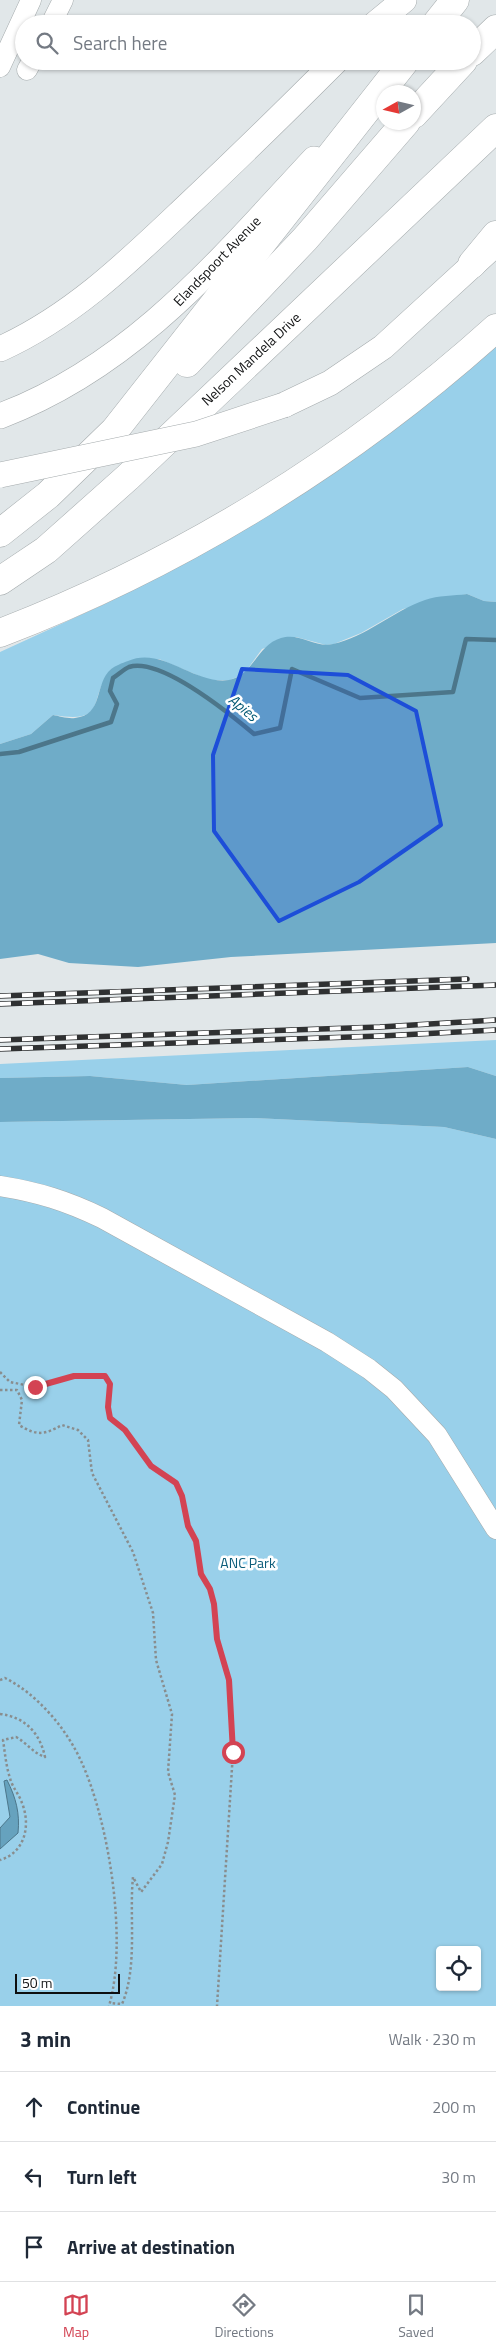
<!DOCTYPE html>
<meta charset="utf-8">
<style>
:root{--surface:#fff;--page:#f2f2f3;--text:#1f2937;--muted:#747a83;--line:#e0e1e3;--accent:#d34353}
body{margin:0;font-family:"Titillium Web",sans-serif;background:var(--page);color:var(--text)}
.controls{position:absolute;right:15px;bottom:15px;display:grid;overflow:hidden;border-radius:5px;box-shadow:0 1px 4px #0004}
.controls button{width:45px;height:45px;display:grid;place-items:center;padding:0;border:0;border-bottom:1px solid var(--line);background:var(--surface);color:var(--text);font:25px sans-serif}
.compass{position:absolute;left:376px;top:85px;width:45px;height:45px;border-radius:50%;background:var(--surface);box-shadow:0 1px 4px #0004;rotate:262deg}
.scale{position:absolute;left:15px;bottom:12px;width:105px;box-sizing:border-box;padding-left:5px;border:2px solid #0e0f10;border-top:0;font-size:14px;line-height:18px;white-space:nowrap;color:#0e0f10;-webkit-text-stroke:4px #fff;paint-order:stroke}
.stop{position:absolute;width:15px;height:15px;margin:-11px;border:4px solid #d34353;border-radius:50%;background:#fff}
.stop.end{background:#d34353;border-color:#fff;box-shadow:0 1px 5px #0008}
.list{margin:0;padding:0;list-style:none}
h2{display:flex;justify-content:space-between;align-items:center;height:65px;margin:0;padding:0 20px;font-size:21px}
h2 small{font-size:16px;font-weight:400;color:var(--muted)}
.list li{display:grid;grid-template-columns:32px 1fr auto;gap:15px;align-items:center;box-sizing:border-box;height:70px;padding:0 20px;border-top:1px solid var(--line)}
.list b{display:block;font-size:19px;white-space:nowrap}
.list em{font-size:16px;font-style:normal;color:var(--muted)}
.icon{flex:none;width:28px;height:28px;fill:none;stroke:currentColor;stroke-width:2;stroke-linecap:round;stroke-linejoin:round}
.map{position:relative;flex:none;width:496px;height:2006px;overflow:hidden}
.search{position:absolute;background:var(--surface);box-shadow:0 1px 4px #0004;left:15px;right:15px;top:15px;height:55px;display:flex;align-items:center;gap:12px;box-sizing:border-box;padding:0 18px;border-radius:28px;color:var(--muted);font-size:19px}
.sheet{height:275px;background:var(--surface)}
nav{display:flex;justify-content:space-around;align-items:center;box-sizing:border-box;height:70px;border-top:1px solid var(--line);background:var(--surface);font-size:14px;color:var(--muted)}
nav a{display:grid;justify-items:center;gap:2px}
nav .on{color:var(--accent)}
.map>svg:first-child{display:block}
</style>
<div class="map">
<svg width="496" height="2006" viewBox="0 0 496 2006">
<rect width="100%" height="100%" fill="#e1e7e9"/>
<g fill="#99d0ea" fill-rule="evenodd">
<path d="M496,346V602L484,601L467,594L403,609L361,633L334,644L326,645L296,637L262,649L244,674L230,680H209L159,659L111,669C87,700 109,724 53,715L31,734L0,744V652L109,602L217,544Z"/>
<path d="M496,1040V1076L468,1067L187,1085L90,1076L0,1078V1064Z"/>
<path d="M252,1118L444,1127L496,1139V2006H0V1122ZM440,1950H477V1987H440Z"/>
</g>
<g fill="#6facc8">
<path d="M467,594L484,601L496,602V943L231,957L138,967L69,963L38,954L0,959V744L31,734L53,715C59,716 68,719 75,718C104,715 94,684 111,669C115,666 122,663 128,661C162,646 194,685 229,680C253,676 257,645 281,638C299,632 315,648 333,644C366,637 393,611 425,600C438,595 454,596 467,594Z"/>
<path d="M468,1067L496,1076V1139L444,1127L252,1118L0,1122V1078L90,1076L187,1085Z"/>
</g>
<path fill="#66a2be" stroke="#4c768a" d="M7,1780C16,1798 20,1813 18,1833L0,1849V1828L10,1817L4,1781Z"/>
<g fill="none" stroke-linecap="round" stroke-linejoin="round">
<path stroke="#4c768a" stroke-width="4.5" d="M0,754L19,752L111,722L117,704L110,691L113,678C118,675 124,669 129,667C161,657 230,714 254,734L280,728L292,669L360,698L453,692L466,639L496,640"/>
<defs>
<g id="minor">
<path d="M51,24L63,0"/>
<path d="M0,67L31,0"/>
<path d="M27,70L32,61"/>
<path d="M0,1186C38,1192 67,1201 102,1218L327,1342L369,1369L394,1389L437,1435L496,1529"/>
</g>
<g id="major">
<path d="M375,24L404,0"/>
<path d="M0,349C73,316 129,261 186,207C237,159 287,110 336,61"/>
<path d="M284,405L330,383L383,347L488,251"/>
<path d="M0,416C133,366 220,260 314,159"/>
</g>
<g id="highway">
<path d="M436,24L455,0"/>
<path d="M472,52L496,29"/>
<path d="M414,114L463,61"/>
<path d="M472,264L496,235"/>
<path d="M187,363L305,239L406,122"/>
<path d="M0,533L48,495L115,430L405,61"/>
<path d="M0,581L46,550L128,477L496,128"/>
<path d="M0,633C182,563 352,458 496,328"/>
</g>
</defs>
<use href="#minor" stroke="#a5abad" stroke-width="21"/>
<use href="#major" stroke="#a5abad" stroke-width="26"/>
<use href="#highway" stroke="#a5abad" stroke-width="29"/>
<g stroke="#898d8e" stroke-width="2.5" stroke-dasharray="2.5 2.5" stroke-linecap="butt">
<path d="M0,1372L10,1382L35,1387L74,1376H105L110,1384L108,1407L110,1418L125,1430L151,1466L176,1483L182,1496L188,1526L196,1541L201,1574L210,1589L214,1604L217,1639L229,1680L233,1752L217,2006"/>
<path d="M0,1390H17L22,1400L19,1425C37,1436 44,1435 62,1425L78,1430L88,1440L92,1473L133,1552L153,1613L156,1660L172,1714L168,1772L175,1795L168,1842L162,1864L141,1892L133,1877C129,1916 138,1967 122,2004L110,2003"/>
<path d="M0,1680L5,1678C37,1694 66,1728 81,1761C109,1821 128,1942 109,2006"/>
<path d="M0,1714C25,1717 40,1733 45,1757C33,1753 27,1743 16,1737L3,1740C5,1753 6,1766 10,1778C12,1787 19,1794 22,1803C31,1825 25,1853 0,1860"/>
</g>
<use href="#minor" stroke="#fff" stroke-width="20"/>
<use href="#major" stroke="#fff" stroke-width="25"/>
<use href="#highway" stroke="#fff" stroke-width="28"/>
<defs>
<g id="rail">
<path d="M0,996L467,979"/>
<path d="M0,1004L496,985"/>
<path d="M0,1040L380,1027L496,1020"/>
<path d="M0,1049L381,1036L496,1030"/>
</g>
</defs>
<use href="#rail" stroke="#2f3132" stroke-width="5.5"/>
<use href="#rail" stroke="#fff" stroke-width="4" stroke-dasharray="11" stroke-linecap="butt"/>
<defs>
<path id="major-bridge" d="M0,475L196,434L284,405"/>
</defs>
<use href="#major-bridge" stroke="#a5abad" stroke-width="26" stroke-linecap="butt"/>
<use href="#major-bridge" stroke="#fff" stroke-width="25"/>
</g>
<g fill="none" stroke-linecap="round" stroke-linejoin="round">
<path stroke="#d34353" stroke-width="6" d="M35,1387L74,1376H105L110,1384L108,1407L110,1418L125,1430L151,1466L176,1483L182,1496L188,1526L196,1541L201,1574L210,1589L214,1604L217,1639L229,1680L233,1752"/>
</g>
<path fill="#1d4ed8" fill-opacity="0.2" stroke="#1d4ed8" stroke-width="4" stroke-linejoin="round" d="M242,669L348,675L416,711L441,825L359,882L279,921L214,831L213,755Z"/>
<g text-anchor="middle" stroke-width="5" stroke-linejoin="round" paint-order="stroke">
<g font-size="14" fill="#0e0f10" stroke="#fff">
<text transform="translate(217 261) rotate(-46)" y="5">Elandspoort Avenue</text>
<text transform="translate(251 359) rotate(-43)" y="5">Nelson Mandela Drive</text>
</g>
<g font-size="14" fill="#0e5e7b" stroke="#fff">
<text x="248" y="1568">ANC Park</text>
</g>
<g font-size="15" font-style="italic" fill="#015874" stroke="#fff">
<text transform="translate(243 708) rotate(40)" y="5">Apies</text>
</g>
</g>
</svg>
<div class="controls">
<button><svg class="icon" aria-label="locate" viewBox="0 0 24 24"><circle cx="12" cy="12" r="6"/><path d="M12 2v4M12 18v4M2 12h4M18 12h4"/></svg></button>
</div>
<svg class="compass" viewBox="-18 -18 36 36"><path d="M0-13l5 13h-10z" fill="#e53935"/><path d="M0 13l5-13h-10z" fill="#747a83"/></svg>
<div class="scale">50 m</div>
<div class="stop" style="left:233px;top:1752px"></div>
<div class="stop end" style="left:35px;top:1387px"></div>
<div class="search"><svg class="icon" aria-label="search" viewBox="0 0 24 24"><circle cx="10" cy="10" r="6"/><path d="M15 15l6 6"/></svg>Search here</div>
</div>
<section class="sheet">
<h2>3 min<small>Walk · 230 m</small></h2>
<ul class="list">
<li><svg class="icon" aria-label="ahead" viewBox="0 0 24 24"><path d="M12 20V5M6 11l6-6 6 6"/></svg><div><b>Continue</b></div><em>200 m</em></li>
<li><svg class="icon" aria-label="left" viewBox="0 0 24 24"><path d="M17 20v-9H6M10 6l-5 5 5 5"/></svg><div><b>Turn left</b></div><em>30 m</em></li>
<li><svg class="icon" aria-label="arrive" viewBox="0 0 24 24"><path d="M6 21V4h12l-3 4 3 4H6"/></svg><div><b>Arrive at destination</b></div></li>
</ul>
</section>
<nav>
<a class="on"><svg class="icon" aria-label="map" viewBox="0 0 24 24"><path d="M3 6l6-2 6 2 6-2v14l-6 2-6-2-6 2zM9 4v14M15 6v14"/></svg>Map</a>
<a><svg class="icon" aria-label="directions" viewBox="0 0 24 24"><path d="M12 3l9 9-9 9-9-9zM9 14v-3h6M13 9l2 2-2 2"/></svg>Directions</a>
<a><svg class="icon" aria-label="saved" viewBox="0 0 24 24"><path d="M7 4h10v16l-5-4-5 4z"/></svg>Saved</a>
</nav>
